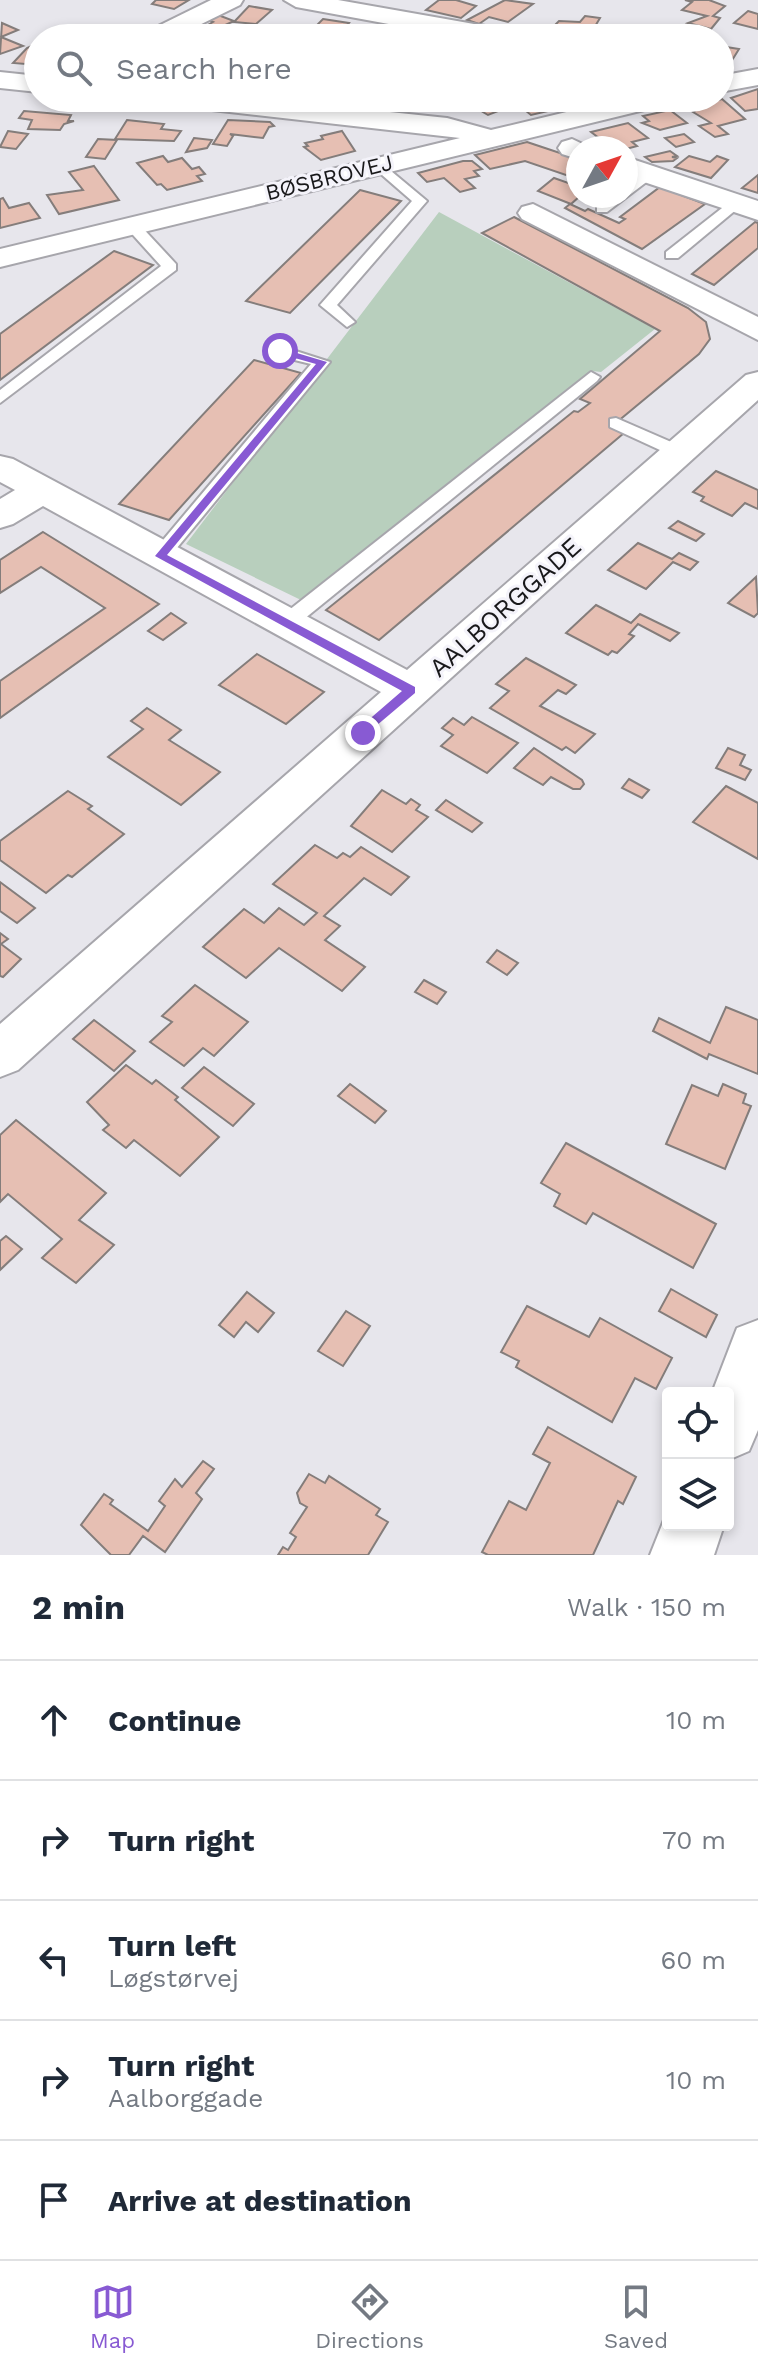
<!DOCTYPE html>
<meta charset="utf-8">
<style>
:root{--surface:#fff;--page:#f6f6f7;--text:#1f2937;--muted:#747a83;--line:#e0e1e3;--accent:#885ad3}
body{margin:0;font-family:"Work Sans",sans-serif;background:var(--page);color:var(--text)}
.controls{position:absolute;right:24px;bottom:24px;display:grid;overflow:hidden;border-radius:8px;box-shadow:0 4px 12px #0003}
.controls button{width:72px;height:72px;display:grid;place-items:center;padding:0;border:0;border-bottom:2px solid var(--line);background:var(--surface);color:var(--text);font:40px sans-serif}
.compass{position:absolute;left:566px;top:136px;width:72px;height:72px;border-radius:50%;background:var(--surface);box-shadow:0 4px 12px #0003;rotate:50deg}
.stop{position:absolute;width:24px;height:24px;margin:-18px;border:6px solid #885ad3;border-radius:50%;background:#fff}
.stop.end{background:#885ad3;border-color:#fff;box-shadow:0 2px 8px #0008}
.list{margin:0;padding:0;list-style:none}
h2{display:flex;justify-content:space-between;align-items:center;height:104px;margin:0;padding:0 32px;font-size:34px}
h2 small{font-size:26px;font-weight:400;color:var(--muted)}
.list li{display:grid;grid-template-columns:52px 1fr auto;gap:24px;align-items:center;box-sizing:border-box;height:120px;padding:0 32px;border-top:2px solid var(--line)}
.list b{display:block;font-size:30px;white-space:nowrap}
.list p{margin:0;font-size:26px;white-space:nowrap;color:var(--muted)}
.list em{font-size:26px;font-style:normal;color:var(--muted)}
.icon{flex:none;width:44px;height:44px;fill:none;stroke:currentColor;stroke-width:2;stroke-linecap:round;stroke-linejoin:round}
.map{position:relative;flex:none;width:758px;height:1555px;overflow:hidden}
.search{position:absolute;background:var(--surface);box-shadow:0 4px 12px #0003;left:24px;right:24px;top:24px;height:88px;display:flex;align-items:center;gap:20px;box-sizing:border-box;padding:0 28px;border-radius:44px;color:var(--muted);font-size:30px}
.sheet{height:704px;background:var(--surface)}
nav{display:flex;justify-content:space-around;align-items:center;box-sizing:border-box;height:112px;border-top:2px solid var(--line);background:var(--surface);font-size:22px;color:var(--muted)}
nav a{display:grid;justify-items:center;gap:4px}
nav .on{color:var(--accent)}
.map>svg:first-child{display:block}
</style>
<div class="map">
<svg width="758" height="1555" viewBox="0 0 758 1555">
<rect width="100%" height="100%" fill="#e7e6ec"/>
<path fill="#b8cfbd" d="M439,212L655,329L601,372L592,371L303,601L186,544Z"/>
<g fill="#e6bfb3" stroke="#847d7b" stroke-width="2">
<path d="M156,0H189L174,9L152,4Z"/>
<path d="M439,0H456L476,6L461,18L426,10Z"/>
<path d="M505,0L533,4L508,22L489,17L479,24L467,20Z"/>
<path d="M685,0H709L725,6L713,16L720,18L711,29L688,23L707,16L682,10L692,2Z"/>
<path d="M249,6L272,10L256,24L234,22Z"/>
<path d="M748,11L758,14V29L734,23Z"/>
<path d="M218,15L234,21L225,25L237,29L228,34L206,26L213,22L208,20Z"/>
<path d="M585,16L600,18L588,38L558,33L563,26L555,25L559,21L580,22Z"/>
<path d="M323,19L349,23L342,31L353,33L349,38H336L338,35L312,30Z"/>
<path d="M2,23L18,30L1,37L23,46L0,54Z"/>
<path d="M199,25L212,29L198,36L203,38H186L193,34L185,32Z"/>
<path d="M642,28L660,31L657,36L672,38H633Z"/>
<path d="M374,30L387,31L414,35L367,38Z"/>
<path d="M38,43V65L13,63L27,48Z"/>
<path d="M720,46L739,49L731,62L720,60Z"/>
<path d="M758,89V109L745,111L731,98Z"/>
<path d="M357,98H429L427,102L414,105L412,110L354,104Z"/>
<path d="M459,98H501L514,105L488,115Z"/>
<path d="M531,98H565L574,105L531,115L515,102Z"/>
<path d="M722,99L745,119L718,126L728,134L715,137L699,126L711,123L693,112L699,108L695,106Z"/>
<path d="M670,110L687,123L660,130L642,123L649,121L643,116Z"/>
<path d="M24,111L71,115L68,121H74L64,124L60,130L28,129L32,120L19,118Z"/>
<path d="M127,120L164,124L161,129L181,131L174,141L115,139Z"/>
<path d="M228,120L270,122L274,126L269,127L263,138L230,134L233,136L227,146L213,144Z"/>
<path d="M628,123L648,138L632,142L637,146L626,149L611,147L591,132Z"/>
<path d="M8,131L28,134L16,149L0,147Z"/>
<path d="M342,131L355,151L321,160L304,147L308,146L305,143L323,139L321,136Z"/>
<path d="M684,134L694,142L676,147L665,138Z"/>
<path d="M194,138L212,140L207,148L186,152Z"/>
<path d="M98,139L117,140L105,159L86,157Z"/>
<path d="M527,142L578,159L580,196L571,204L538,191L554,178L568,183L575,178L525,161L490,169L475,155Z"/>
<path d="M670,151L677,156L672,157L677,158L673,161L652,162L645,157Z"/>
<path d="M163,156L168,162L182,158L192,169L199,167L205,174L197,176L202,181L167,190L161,184L157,185L137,163Z"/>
<path d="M689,156L710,162L717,156L728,160L711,178L675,167Z"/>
<path d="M463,161H472L482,169L474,171L479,176L465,179L475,188L460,192L444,178L427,182L418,173Z"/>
<path d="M94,166L119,200L59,214L47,195L83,190L69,172Z"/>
<path d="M758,175V193L742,188Z"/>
<path d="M660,187L705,204L642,249L565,208L570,204L585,211L588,209L619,223L625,219L620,217Z"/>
<path d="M360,190L401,201L290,313L246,301Z"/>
<path d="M3,198L9,208L29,203L40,218L0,228V199Z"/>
<path d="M514,217L688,308L706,322L710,339L699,354L611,427L624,433L379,640L326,610L574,411L578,412L590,403L580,399L660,331L482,233Z"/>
<path d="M755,222L758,223V248L714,285L692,274Z"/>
<path d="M114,251L153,265L0,380V334Z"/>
<path d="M254,360L301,373L169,520L119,504Z"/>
<path d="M716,471L758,490V509L745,503L732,516L701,501L704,497L693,492Z"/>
<path d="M678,521L704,534L696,541L669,528Z"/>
<path d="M43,532L159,604L0,718V681L105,608L41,567L0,593V560Z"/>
<path d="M638,543L672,559L679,553L698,562L690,570L673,562L646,589L608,570Z"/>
<path d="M756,577L758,613L754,617L728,603Z"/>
<path d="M596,605L631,623L640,614L679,633L670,641L638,624L629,634L634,636L617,653L612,651L608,655L566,633Z"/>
<path d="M171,613L186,623L163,640L148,631Z"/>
<path d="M257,654L324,692L286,724L219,685Z"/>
<path d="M526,658L576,685L566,694L558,690L540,706L595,734L575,753L566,747L562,750L490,708L509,691L496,684Z"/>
<path d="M147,708L181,730L169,740L220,772L181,805L108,757L143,729L131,721Z"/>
<path d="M472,717L518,743L487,773L441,746L453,735L442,728L453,718L464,725Z"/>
<path d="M534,748L582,780L584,784L580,789H573L551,777L543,785L514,768Z"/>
<path d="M728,748L745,755L740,765L751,770L745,780L716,768Z"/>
<path d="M629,779L649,790L642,798L622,788Z"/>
<path d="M726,786L758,803V859L693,822Z"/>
<path d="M382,790L406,804L411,799L420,805L416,810L428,817L392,852L351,826Z"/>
<path d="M68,791L92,806L88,809L124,834L72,877L68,875L46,893L0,860V841Z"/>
<path d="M446,800L482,823L472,832L436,810Z"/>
<path d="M315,845L337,858L343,853L350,857L361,847L409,877L391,895L364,878L324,916L340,926L325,940L365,967L342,991L279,948L246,978L203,947L244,909L264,923L279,908L304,925L317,913L273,884Z"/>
<path d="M0,882L35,908L17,923L0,911Z"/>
<path d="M0,933L8,939L1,944L21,959L3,977L0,976Z"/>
<path d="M497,950L518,963L507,975L487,962Z"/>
<path d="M424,980L446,992L437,1004L415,992Z"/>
<path d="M195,985L248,1022L214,1056L203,1048L184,1066L150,1042L172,1022L162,1016Z"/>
<path d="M726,1007L758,1020V1074L709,1054L707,1059L653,1031L659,1018L710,1043Z"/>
<path d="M94,1020L135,1051L114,1071L73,1039Z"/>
<path d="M126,1065L152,1084L156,1080L178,1097L175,1100L219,1137L180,1176L134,1140L126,1148L103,1130L109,1125L87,1102Z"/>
<path d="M204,1067L254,1104L233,1126L182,1088Z"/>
<path d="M350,1084L386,1111L375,1123L338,1096Z"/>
<path d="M723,1084L746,1094L743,1103L751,1106L725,1169L666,1144L692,1085L718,1096Z"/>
<path d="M16,1120L106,1193L79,1220L114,1245L76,1283L42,1258L62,1239L8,1194L0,1202V1135Z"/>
<path d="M566,1143L716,1224L693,1268L593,1213L586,1224L554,1206L560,1194L541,1183Z"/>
<path d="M6,1236L22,1249L0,1270V1241Z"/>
<path d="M671,1289L717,1315L706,1337L659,1311Z"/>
<path d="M247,1292L274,1313L258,1332L246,1322L234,1337L219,1325Z"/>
<path d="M527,1306L589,1337L600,1318L672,1358L656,1389L635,1378L612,1422L516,1367L519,1361L501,1352Z"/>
<path d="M346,1311L370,1326L343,1366L318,1351Z"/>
<path d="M548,1427L636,1477L623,1504L618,1501L593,1555H488L482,1552L509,1501L526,1510L550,1463L533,1454Z"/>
<path d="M203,1461L214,1469L196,1493L202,1499L165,1552L143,1536L129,1555H111L81,1525L104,1494L113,1500L110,1504L148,1531L165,1506L159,1501L175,1479L182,1487Z"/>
<path d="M309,1474L325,1483L329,1476L380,1509L376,1515L388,1522L368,1555H278L283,1547L288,1550L296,1537L290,1533L307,1507L300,1503L297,1493Z"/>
</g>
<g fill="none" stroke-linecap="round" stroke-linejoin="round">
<defs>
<g id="service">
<path d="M379,161L427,201L337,305L355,322L347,327L320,305L412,201L374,168L372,165Z"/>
<path d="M645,171L657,174L607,212H597V206L610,196H626V185Z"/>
<path d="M731,201L743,204L678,258H666V252Z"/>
<path d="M132,220L137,222L176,264V270L0,403V390L161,266L124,225Z"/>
<path d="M280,346L330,362L167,560H153L150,556L153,552L311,364L274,355V347Z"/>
<path d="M591,372L600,377L597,381L293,628H279L276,623L279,618Z"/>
<path d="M616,418L685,448L688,452L685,456H673L610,427V419Z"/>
</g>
<g id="minor">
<path d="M211,0H243L240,5L173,38H140L144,33Z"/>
<path d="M284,0H338L508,30L521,38H465L296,7Z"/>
<path d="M572,139L591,148H578V159L562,154L558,148L562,142Z"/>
<path d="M626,157L758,201V220L626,176Z"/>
<path d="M533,204L758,317V340L522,219L518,213L522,207Z"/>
<path d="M758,372V400L18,1070L0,1077V1024L381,692L43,506L13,524L0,528V499L15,490L0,482V456L13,459L407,670L746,375Z"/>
<path d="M758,1320V1430L749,1451L728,1460V1393H712L737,1328Z"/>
<path d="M668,1510V1525H724L714,1555H650Z"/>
</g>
<g id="tertiary">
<path d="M758,69V85L720,92V76Z"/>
<path d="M0,72L38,76V92L0,88Z"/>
<path d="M162,98H256L447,118L491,130L625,98H673L669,104L0,267V249L460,138L176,106L166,104Z"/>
</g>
</defs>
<use href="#service" stroke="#a7a6ac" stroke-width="4"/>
<use href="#minor" stroke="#a7a6ac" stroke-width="4"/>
<use href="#tertiary" stroke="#a7a6ac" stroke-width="4"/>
<use href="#service" fill="#fff" fill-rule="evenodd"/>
<use href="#minor" fill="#fff" fill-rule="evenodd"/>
<use href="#tertiary" fill="#fff" fill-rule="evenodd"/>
</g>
<path fill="#885ad3" d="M280,348L327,362L167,555L415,687V693L363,737L356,733L358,729L402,691L155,556L316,364L277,353Z"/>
<g text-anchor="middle" stroke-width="6" stroke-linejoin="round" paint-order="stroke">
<g font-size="22" fill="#18181a" stroke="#f4f3fa">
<text transform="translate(329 177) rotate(-14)" y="8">BØSBROVEJ</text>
</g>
<g font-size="26" fill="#18181a" stroke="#f4f3fa">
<text transform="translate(505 607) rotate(-42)" y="9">AALBORGGADE</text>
</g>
</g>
</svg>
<div class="controls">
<button><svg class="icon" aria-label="locate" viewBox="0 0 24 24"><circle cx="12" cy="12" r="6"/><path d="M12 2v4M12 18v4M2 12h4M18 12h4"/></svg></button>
<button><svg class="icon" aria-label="layers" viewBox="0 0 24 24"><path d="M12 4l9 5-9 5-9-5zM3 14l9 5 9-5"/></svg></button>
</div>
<svg class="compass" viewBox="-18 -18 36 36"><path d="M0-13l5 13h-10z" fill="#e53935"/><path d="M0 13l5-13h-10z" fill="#747a83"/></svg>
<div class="stop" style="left:280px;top:351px"></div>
<div class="stop end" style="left:363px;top:733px"></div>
<div class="search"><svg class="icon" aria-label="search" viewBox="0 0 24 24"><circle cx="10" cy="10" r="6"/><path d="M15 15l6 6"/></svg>Search here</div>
</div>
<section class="sheet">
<h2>2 min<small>Walk · 150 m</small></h2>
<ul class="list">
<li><svg class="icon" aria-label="ahead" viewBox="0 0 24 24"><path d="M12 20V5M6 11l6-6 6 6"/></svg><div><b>Continue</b></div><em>10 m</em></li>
<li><svg class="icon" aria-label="right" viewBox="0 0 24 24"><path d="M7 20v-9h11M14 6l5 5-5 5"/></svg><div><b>Turn right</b></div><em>70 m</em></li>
<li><svg class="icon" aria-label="left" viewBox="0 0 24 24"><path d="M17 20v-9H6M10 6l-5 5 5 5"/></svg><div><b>Turn left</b><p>Løgstørvej</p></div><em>60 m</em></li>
<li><svg class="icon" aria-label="right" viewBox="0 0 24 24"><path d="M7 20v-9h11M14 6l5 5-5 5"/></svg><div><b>Turn right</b><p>Aalborggade</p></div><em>10 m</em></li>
<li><svg class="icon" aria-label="arrive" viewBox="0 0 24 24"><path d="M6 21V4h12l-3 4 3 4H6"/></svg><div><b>Arrive at destination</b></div></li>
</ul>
</section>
<nav>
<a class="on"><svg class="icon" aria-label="map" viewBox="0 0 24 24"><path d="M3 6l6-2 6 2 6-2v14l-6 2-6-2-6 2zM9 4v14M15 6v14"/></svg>Map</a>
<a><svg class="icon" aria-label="directions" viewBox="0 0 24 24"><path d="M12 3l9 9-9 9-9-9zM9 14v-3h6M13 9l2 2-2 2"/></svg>Directions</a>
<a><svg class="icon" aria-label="saved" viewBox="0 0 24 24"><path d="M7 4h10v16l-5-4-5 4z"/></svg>Saved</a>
</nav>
